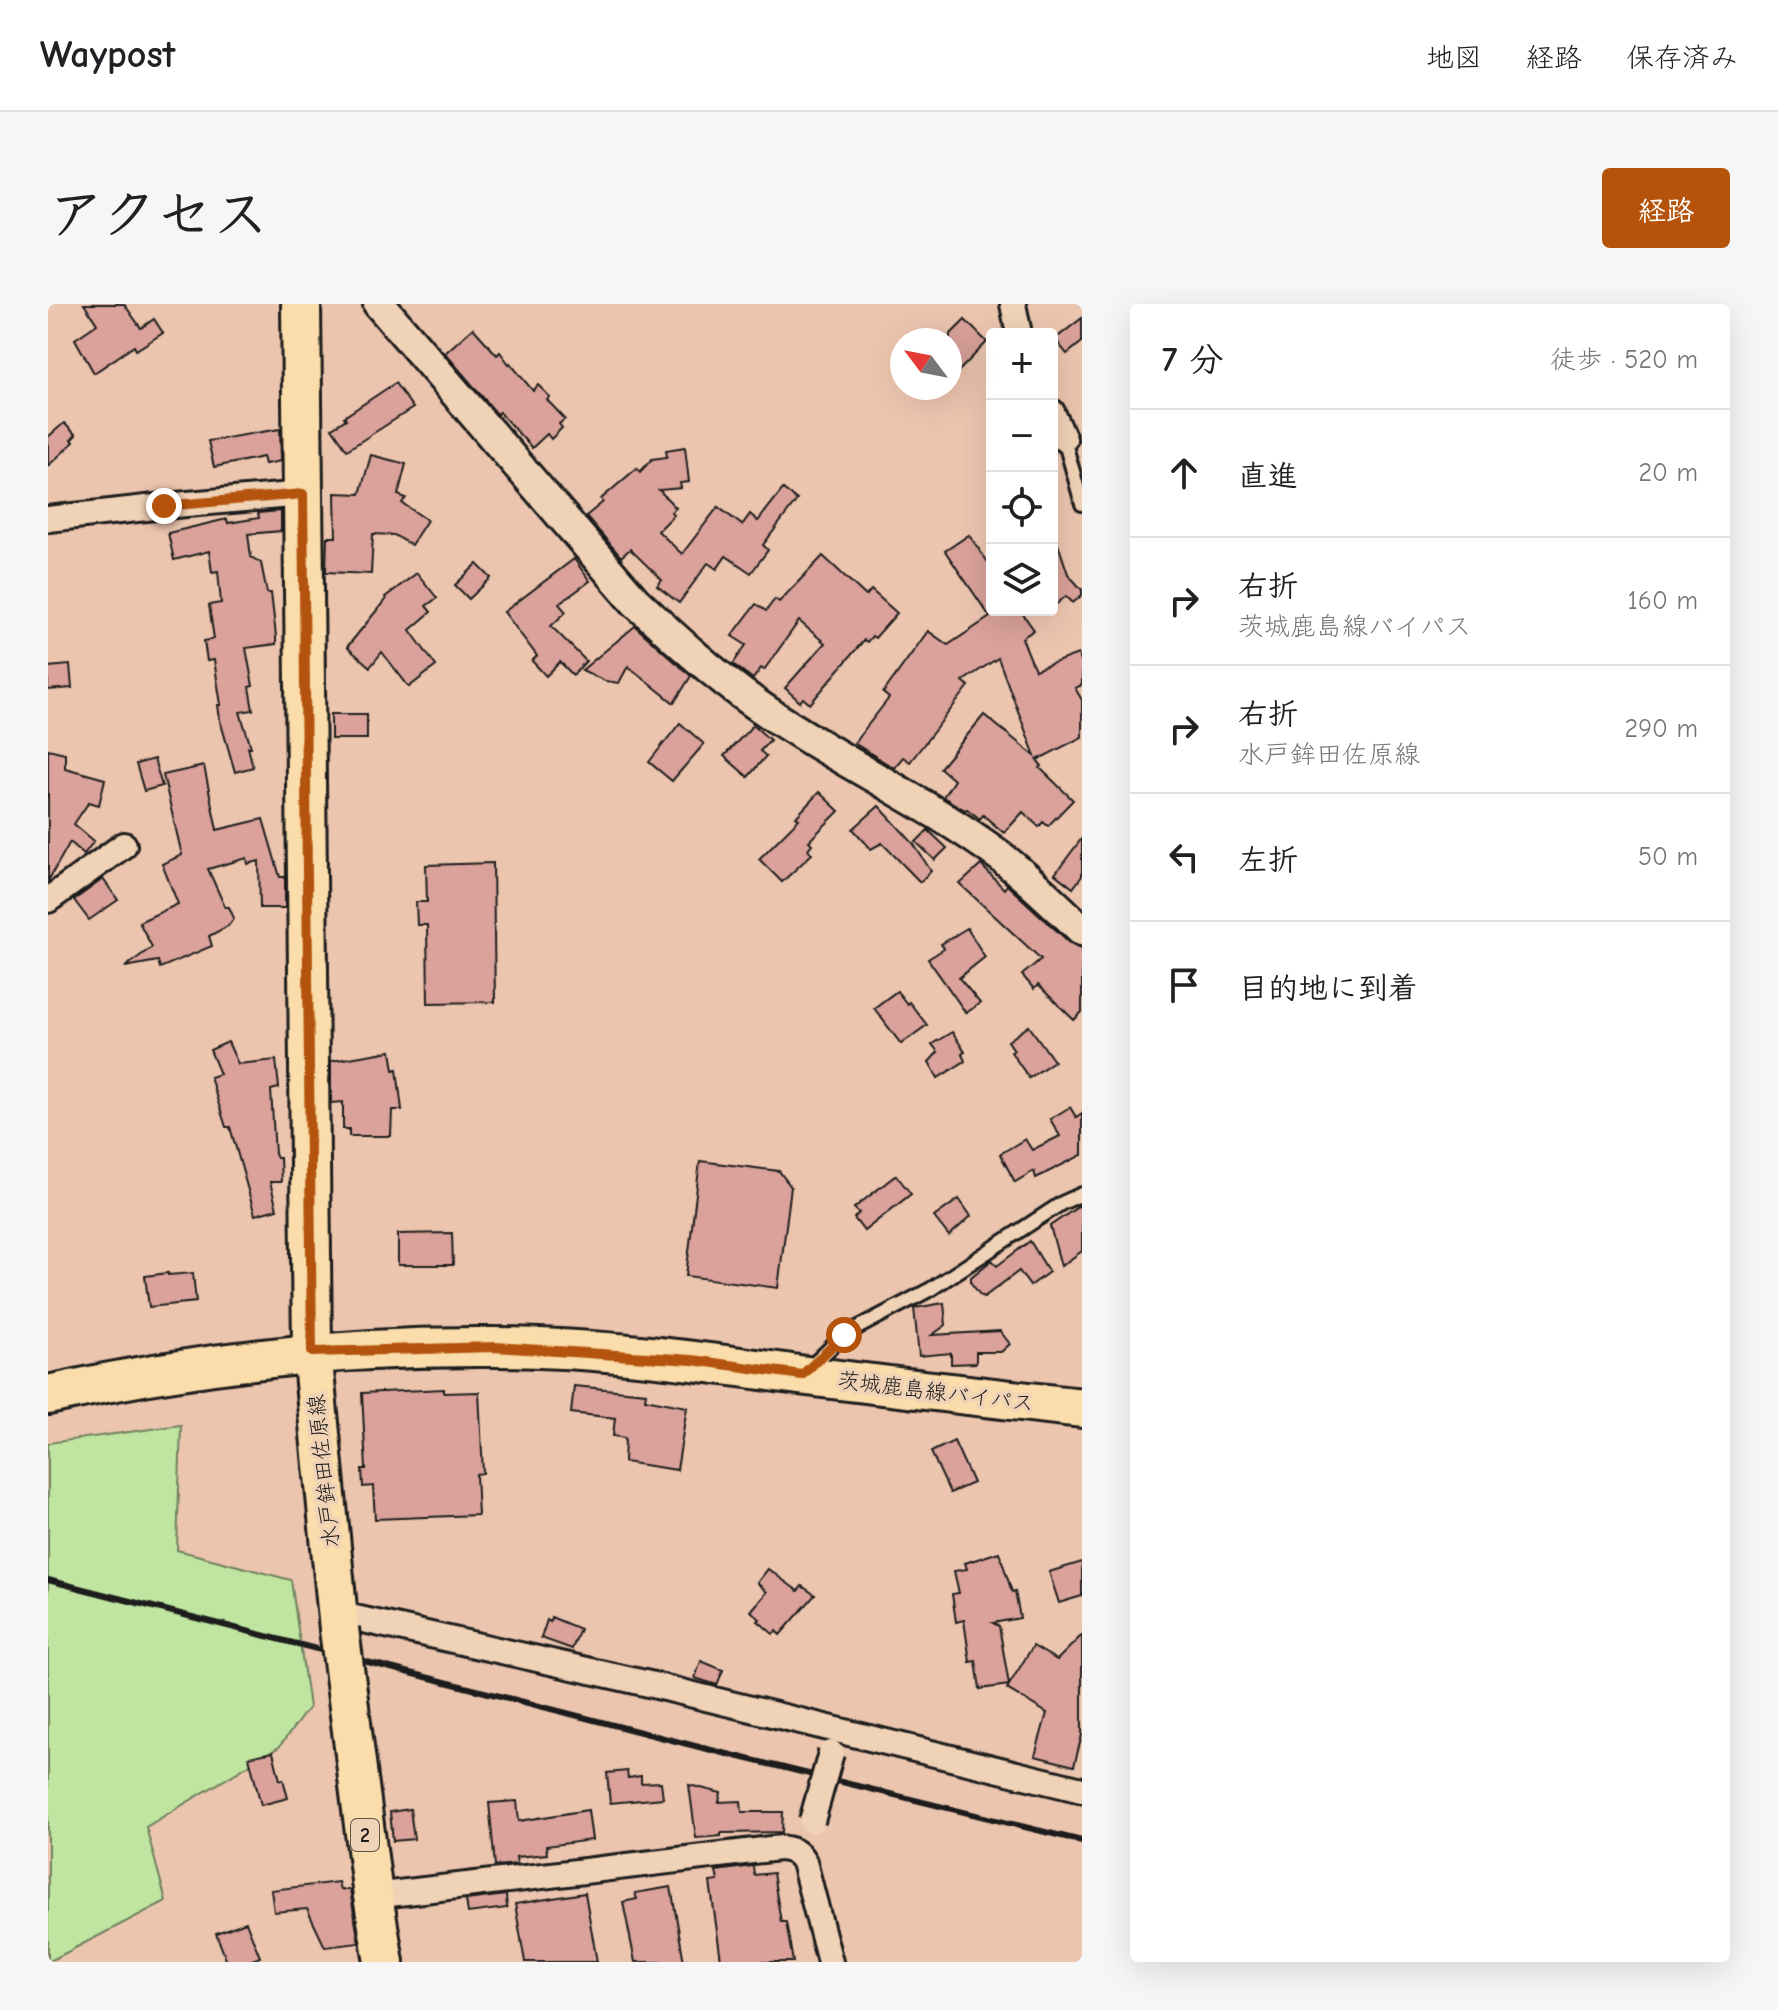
<!DOCTYPE html>
<html lang="ja">
<meta charset="utf-8">
<style>
:root{--surface:#fff;--page:#f6f6f6;--text:#202124;--muted:#757577;--line:#e0e0e0;--accent:#b45309}
body{margin:0;font-family:"Comic Neue","Klee One",sans-serif;background:var(--page);color:var(--text)}
.controls{position:absolute;right:24px;top:24px;display:grid;overflow:hidden;border-radius:8px;box-shadow:0 8px 32px #0002}
.controls button{width:72px;height:72px;display:grid;place-items:center;padding:0;border:0;border-bottom:2px solid var(--line);background:var(--surface);color:var(--text);font:40px sans-serif}
.compass{position:absolute;left:842px;top:24px;width:72px;height:72px;border-radius:50%;background:var(--surface);box-shadow:0 8px 32px #0002;rotate:302deg}
.stop{position:absolute;width:24px;height:24px;margin:-18px;border:6px solid #b45309;border-radius:50%;background:#fff}
.stop.end{background:#b45309;border-color:#fff;box-shadow:0 2px 8px #0008}
.list{margin:0;padding:0;list-style:none}
h2{display:flex;justify-content:space-between;align-items:center;height:104px;margin:0;padding:0 32px;font-size:34px}
h2 small{font-size:26px;font-weight:400;color:var(--muted)}
.list li{display:grid;grid-template-columns:52px 1fr auto;gap:24px;align-items:center;box-sizing:border-box;height:128px;padding:0 32px;border-top:2px solid var(--line)}
.list b{display:block;font-size:30px;white-space:nowrap}
.list p{margin:0;font-size:26px;white-space:nowrap;color:var(--muted)}
.list em{font-size:26px;font-style:normal;color:var(--muted)}
.icon{flex:none;width:44px;height:44px;fill:none;stroke:currentColor;stroke-width:2;stroke-linecap:round;stroke-linejoin:round}
.map{position:relative;flex:none;width:1034px;height:1658px;overflow:hidden;border-radius:8px}
header{display:flex;align-items:center;gap:48px;box-sizing:border-box;height:112px;padding:0 40px;background:var(--surface);border-bottom:2px solid var(--line)}
header strong{font-size:38px}
nav{display:flex;gap:44px;margin-inline-start:auto;font-size:28px}
.intro{display:flex;align-items:center;justify-content:space-between;box-sizing:border-box;height:192px;padding:0 48px}
h1{margin:0;font-size:56px}
.button{padding:20px 36px;border-radius:8px;background:var(--accent);color:#fff;font-size:28px;font-weight:700}
main{display:flex;gap:48px;padding:0 48px}
aside{flex:1;background:var(--surface);border-radius:8px;box-shadow:0 8px 32px #0002}
.map>svg:first-child{display:block}
</style>
<header>
<strong>Waypost</strong>
<nav><a>地図</a><a>経路</a><a>保存済み</a></nav>
</header>
<div class="intro"><h1>アクセス</h1><a class="button">経路</a></div>
<main>
<div class="map">
<svg width="1034" height="1658" viewBox="0 0 1034 1658">
<rect width="100%" height="100%" fill="#ecc5af"/>
<filter id="ink" filterUnits="userSpaceOnUse"><feTurbulence type="fractalNoise" baseFrequency=".0125" numOctaves="2"/><feDisplacementMap in="SourceGraphic" scale="16" xChannelSelector="R" yChannelSelector="G"/><feConvolveMatrix kernelMatrix="1 2 1 2 8 2 1 2 1" color-interpolation-filters="sRGB"/></filter>
<g filter="url(#ink)">
<path fill="#bfe5a0" stroke="#6e805e" stroke-width="2" d="M133,1121L129,1246L243,1276L261,1403L231,1443L98,1523L118,1597L0,1658V1139Z"/>
<g fill="#daa29a" stroke="#1c1c1c" stroke-width="2">
<path d="M36,0H76L93,24L106,15L115,29L88,46L86,42L46,69L27,35L49,20Z"/>
<path d="M1034,14V38L1019,50L1007,35Z"/>
<path d="M917,16L939,38L902,76V31Z"/>
<path d="M425,24L449,51L452,48L461,60L462,59L485,87L490,81L502,93L499,96L517,115L511,120L514,124L503,135L499,130L484,144L451,108L449,110L397,49Z"/>
<path d="M347,79L365,104L299,146L284,124L298,115L296,113Z"/>
<path d="M16,119L28,131L23,136L26,138L0,162V133Z"/>
<path d="M232,125L233,157L217,160L215,153L166,163L160,137Z"/>
<path d="M637,143L641,178L632,179L633,184L611,186L628,204L623,208L626,211L610,227L634,250L670,203L694,221L702,210L710,217L735,185L749,196L715,241L720,246L703,269L678,252L669,265L660,259L631,299L609,282L614,276L582,245L573,253L538,212L555,198L553,195L589,164L592,168L604,155L619,153L618,146Z"/>
<path d="M323,151L358,160L350,191L358,194L354,199L379,216L363,241L346,231L325,230L323,270L278,268L279,233H288L287,189L312,190Z"/>
<path d="M233,207V227L200,230L203,253L213,259L219,289H223L228,332V340L198,344L205,382L201,383L205,406L192,408L203,443H200L205,463L187,468L172,416L170,401H173L166,356L159,357L156,337L166,335L161,301L173,299L170,267L164,268L161,247L126,256L120,229L179,215L180,219L211,214L210,209Z"/>
<path d="M921,231L944,264V306H972L986,326L974,334L987,366L1030,350L1034,360V381L1027,384L1034,396V433L989,456L994,462L992,464L1025,496L1000,522L995,518L991,523L975,508L956,529L935,511L932,515L919,505L917,506L895,493L906,476L892,464L936,411L987,452L950,354L915,377L921,382L862,458L855,453L846,464L806,439L841,394L835,389L880,327L900,341L942,313L897,247Z"/>
<path d="M1007,231L1020,270L1034,286V291L1025,299L1018,292L1004,304V232Z"/>
<path d="M775,252L818,292L823,286L849,309L827,334L824,332L819,338L816,336L762,400L755,394L752,398L737,384L777,339L751,317L716,366L713,364L705,375L685,360L698,341L684,332L708,300L718,307L727,295L731,298Z"/>
<path d="M526,255L542,277L511,300L518,308L503,322L538,357L525,371L512,358L498,372L484,357L489,352L456,308Z"/>
<path d="M429,260L443,274L421,295L407,281Z"/>
<path d="M369,269L389,294L378,302L383,308L362,326L388,362L361,383L334,348L322,363L299,343L338,295L337,293Z"/>
<path d="M587,322L643,372L626,399L580,362L571,379L557,377L534,366Z"/>
<path d="M22,361L24,384L0,386V363Z"/>
<rect x="283" y="410" width="36" height="25"/>
<path d="M632,419L656,440L624,477L601,458Z"/>
<path d="M705,421L722,436L712,447L718,452L700,473L676,452Z"/>
<path d="M0,445L17,449V464L57,475L51,501L41,498L26,520L46,537L36,550L22,538L0,577Z"/>
<path d="M106,455L114,482L96,487L88,460Z"/>
<path d="M156,462L169,526L215,515L232,573H237V604H212L211,557L200,560L199,554L160,565L177,603H181L186,614L180,622L161,632L164,642L112,664L110,657L77,663L104,643L91,618L130,600L114,560L134,551L115,471Z"/>
<path d="M771,488L791,507L761,537L764,540L760,545L764,550L734,578L711,555L751,515L748,513Z"/>
<path d="M831,502L865,539L883,567L872,578L834,539L823,545L805,525Z"/>
<path d="M880,526L899,544L887,556L868,538Z"/>
<path d="M1034,534V572L1025,584L1007,570Z"/>
<path d="M445,559L447,698L380,699L379,621H369L368,598H379L378,561Z"/>
<path d="M933,561L956,585L959,581L1022,639L1034,644V708L1026,716L990,681L986,685L974,671L993,655L912,580Z"/>
<path d="M55,575L70,596L41,616L26,596Z"/>
<path d="M919,624L937,653L911,674L932,699L918,709L880,655L896,645L893,640Z"/>
<path d="M849,687L859,700L861,698L879,721L853,740L826,704Z"/>
<path d="M981,722L1006,757L981,774L963,748L966,746L960,737Z"/>
<path d="M904,728L917,748L914,750L917,757L890,774L881,758L890,748L884,740Z"/>
<path d="M180,738L190,760L228,756L231,784L223,786L227,850L229,854H232L233,878H222L229,905L207,911L182,823H178L162,773L172,770L162,746Z"/>
<path d="M343,747L346,766L349,765L354,806H344L343,832H301V825H295V798L283,799V757Z"/>
<path d="M1022,803L1028,813L1034,809V851L988,874L986,867L967,878L952,850L977,835L984,846L1012,832L1002,815Z"/>
<path d="M652,857L731,867L743,883L730,984L638,972Z"/>
<path d="M848,871L863,890L816,927L806,914L811,909L806,904Z"/>
<path d="M911,895L923,912L901,932L886,913Z"/>
<path d="M1034,900V947L1013,962L1002,922Z"/>
<path d="M404,929L405,961H350V930Z"/>
<path d="M982,937L1001,968L982,982L971,967L936,993L932,991L923,979V973L944,956L949,962Z"/>
<path d="M120,969V971L145,969L148,998L101,1003L97,972Z"/>
<path d="M896,999L898,1021L884,1031L952,1027L962,1040L953,1048H928V1059L903,1060V1049L871,1052L866,1004Z"/>
<path d="M526,1082L598,1089L597,1095L639,1103L629,1166L576,1158L577,1134L565,1132L567,1114L523,1109Z"/>
<path d="M396,1085V1089L431,1088L435,1169L428,1170L430,1211L327,1215L325,1182L315,1183L314,1165H318L314,1089Z"/>
<path d="M906,1137L925,1179L902,1189L883,1148Z"/>
<path d="M951,1248L964,1288L967,1287L972,1314L945,1319L951,1322L961,1381L985,1342L1009,1356L1034,1331V1431L1026,1462L987,1452L999,1409L959,1385L961,1381L932,1385L928,1357L922,1358L916,1316L908,1318L904,1290L911,1289L906,1267L919,1265L917,1259Z"/>
<path d="M1034,1258V1292L1011,1299L1001,1268Z"/>
<path d="M720,1265L750,1287L754,1282L767,1291L732,1331L728,1327L725,1330L710,1317L712,1315L703,1307L719,1288L709,1279Z"/>
<path d="M503,1313L532,1325L524,1345L493,1334L499,1316L502,1318Z"/>
<path d="M653,1357L675,1366L669,1381L647,1374Z"/>
<path d="M225,1448L232,1476L235,1475L240,1494L213,1501L201,1453Z"/>
<path d="M579,1467L580,1474L593,1472V1479L613,1478L615,1494L562,1499L559,1469Z"/>
<path d="M641,1481L673,1489L671,1498L693,1497L694,1508H735L734,1528L673,1529V1532L648,1534Z"/>
<path d="M469,1497L471,1517L540,1506L544,1536L498,1542L499,1550L468,1553L469,1560L447,1562L441,1499Z"/>
<path d="M362,1505L366,1535L345,1537L342,1508Z"/>
<path d="M705,1562L706,1571L725,1569L733,1618H738L745,1658H674L673,1656L662,1578L670,1577L668,1567Z"/>
<path d="M290,1578L292,1586H302L311,1639L277,1643L259,1605L226,1608L223,1586Z"/>
<path d="M623,1583L636,1658H587L575,1598L589,1595L587,1589Z"/>
<path d="M537,1589L549,1658H477L467,1600Z"/>
<path d="M458,1591L459,1604L420,1609L418,1596Z"/>
<path d="M198,1618L212,1653L199,1658H179L168,1629Z"/>
</g>
<g fill="none" stroke-linecap="round" stroke-linejoin="round">
<defs>
<g id="service">
<path d="M1016,135L1034,200"/>
<path d="M759,1066L796,1031L883,985L1014,899L1034,890"/>
</g>
<g id="minor">
<path d="M965,0L971,30"/>
<path d="M1004,108L1016,135"/>
<path d="M0,215L116,202L255,190"/>
<path d="M0,596L76,541"/>
<path d="M289,1310L601,1380L1034,1486"/>
<path d="M325,1592L731,1544C743,1545 750,1547 756,1558L782,1658"/>
</g>
<path id="tertiary" d="M331,0L587,297C625,333 664,369 708,400C786,455 875,495 952,552C981,575 1007,600 1034,626"/>
<g id="primary">
<path d="M253,0L264,1048L291,1325"/>
<path d="M0,1091C149,1057 292,1042 444,1043C547,1043 650,1057 751,1071C846,1083 940,1093 1034,1104"/>
<path d="M301,1403L325,1592L336,1658"/>
</g>
</defs>
<use href="#service" stroke="#1c1c1c" stroke-width="18"/>
<use href="#minor" stroke="#1c1c1c" stroke-width="30"/>
<use href="#tertiary" stroke="#1c1c1c" stroke-width="36"/>
<use href="#primary" stroke="#1c1c1c" stroke-width="44"/>
<use href="#service" stroke="#f0d2b6" stroke-width="12"/>
<use href="#minor" stroke="#f0d2b6" stroke-width="24"/>
<use href="#tertiary" stroke="#f0d2b6" stroke-width="30"/>
<use href="#primary" stroke="#faddab" stroke-width="38"/>
<path stroke="#1c1c1c" stroke-width="6" d="M0,1276L651,1443L1034,1537"/>
<defs>
<path id="minor-bridge" d="M764,1517L783,1449"/>
<path id="primary-bridge" d="M291,1325L301,1403"/>
</defs>
<use href="#minor-bridge" stroke="#1c1c1c" stroke-width="30" stroke-linecap="butt"/>
<use href="#primary-bridge" stroke="#1c1c1c" stroke-width="44" stroke-linecap="butt"/>
<use href="#minor-bridge" stroke="#f0d2b6" stroke-width="24"/>
<use href="#primary-bridge" stroke="#faddab" stroke-width="38"/>
</g>
</g>
<g fill="none" stroke-linecap="round" stroke-linejoin="round" filter="url(#ink)">
<path stroke="#b45309" stroke-width="10" d="M116,202L255,190L264,1048L447,1043L644,1056L754,1071L796,1031"/>
</g>
<g text-anchor="middle" stroke-width="7" stroke-linejoin="round" paint-order="stroke">
<rect fill="#f0d2b6" stroke="#5c534a" stroke-width="2" x="303" y="1515" width="28" height="32" rx="6"/>
<g font-size="20" font-weight="bold" fill="#1c1c1c">
<text x="317" y="1538">2</text>
</g>
<g font-size="22" fill="#1c1c1c" stroke="#f0d2b6">
<text transform="translate(888 1087) rotate(7)" y="8">茨城鹿島線バイパス</text>
<text transform="translate(275 1167) rotate(-96)" y="8">水戸鉾田佐原線</text>
</g>
</g>
</svg>
<div class="controls">
<button>+</button>
<button>−</button>
<button><svg class="icon" aria-label="locate" viewBox="0 0 24 24"><circle cx="12" cy="12" r="6"/><path d="M12 2v4M12 18v4M2 12h4M18 12h4"/></svg></button>
<button><svg class="icon" aria-label="layers" viewBox="0 0 24 24"><path d="M12 4l9 5-9 5-9-5zM3 14l9 5 9-5"/></svg></button>
</div>
<svg class="compass" viewBox="-18 -18 36 36"><path d="M0-13l5 13h-10z" fill="#e53935"/><path d="M0 13l5-13h-10z" fill="#757577"/></svg>
<div class="stop" style="left:796px;top:1031px"></div>
<div class="stop end" style="left:116px;top:202px"></div>
</div>
<aside>
<h2>7 分<small>徒歩 · 520 m</small></h2>
<ul class="list">
<li><svg class="icon" aria-label="ahead" viewBox="0 0 24 24"><path d="M12 20V5M6 11l6-6 6 6"/></svg><div><b>直進</b></div><em>20 m</em></li>
<li><svg class="icon" aria-label="right" viewBox="0 0 24 24"><path d="M7 20v-9h11M14 6l5 5-5 5"/></svg><div><b>右折</b><p>茨城鹿島線バイパス</p></div><em>160 m</em></li>
<li><svg class="icon" aria-label="right" viewBox="0 0 24 24"><path d="M7 20v-9h11M14 6l5 5-5 5"/></svg><div><b>右折</b><p>水戸鉾田佐原線</p></div><em>290 m</em></li>
<li><svg class="icon" aria-label="left" viewBox="0 0 24 24"><path d="M17 20v-9H6M10 6l-5 5 5 5"/></svg><div><b>左折</b></div><em>50 m</em></li>
<li><svg class="icon" aria-label="arrive" viewBox="0 0 24 24"><path d="M6 21V4h12l-3 4 3 4H6"/></svg><div><b>目的地に到着</b></div></li>
</ul>
</aside>
</main>
